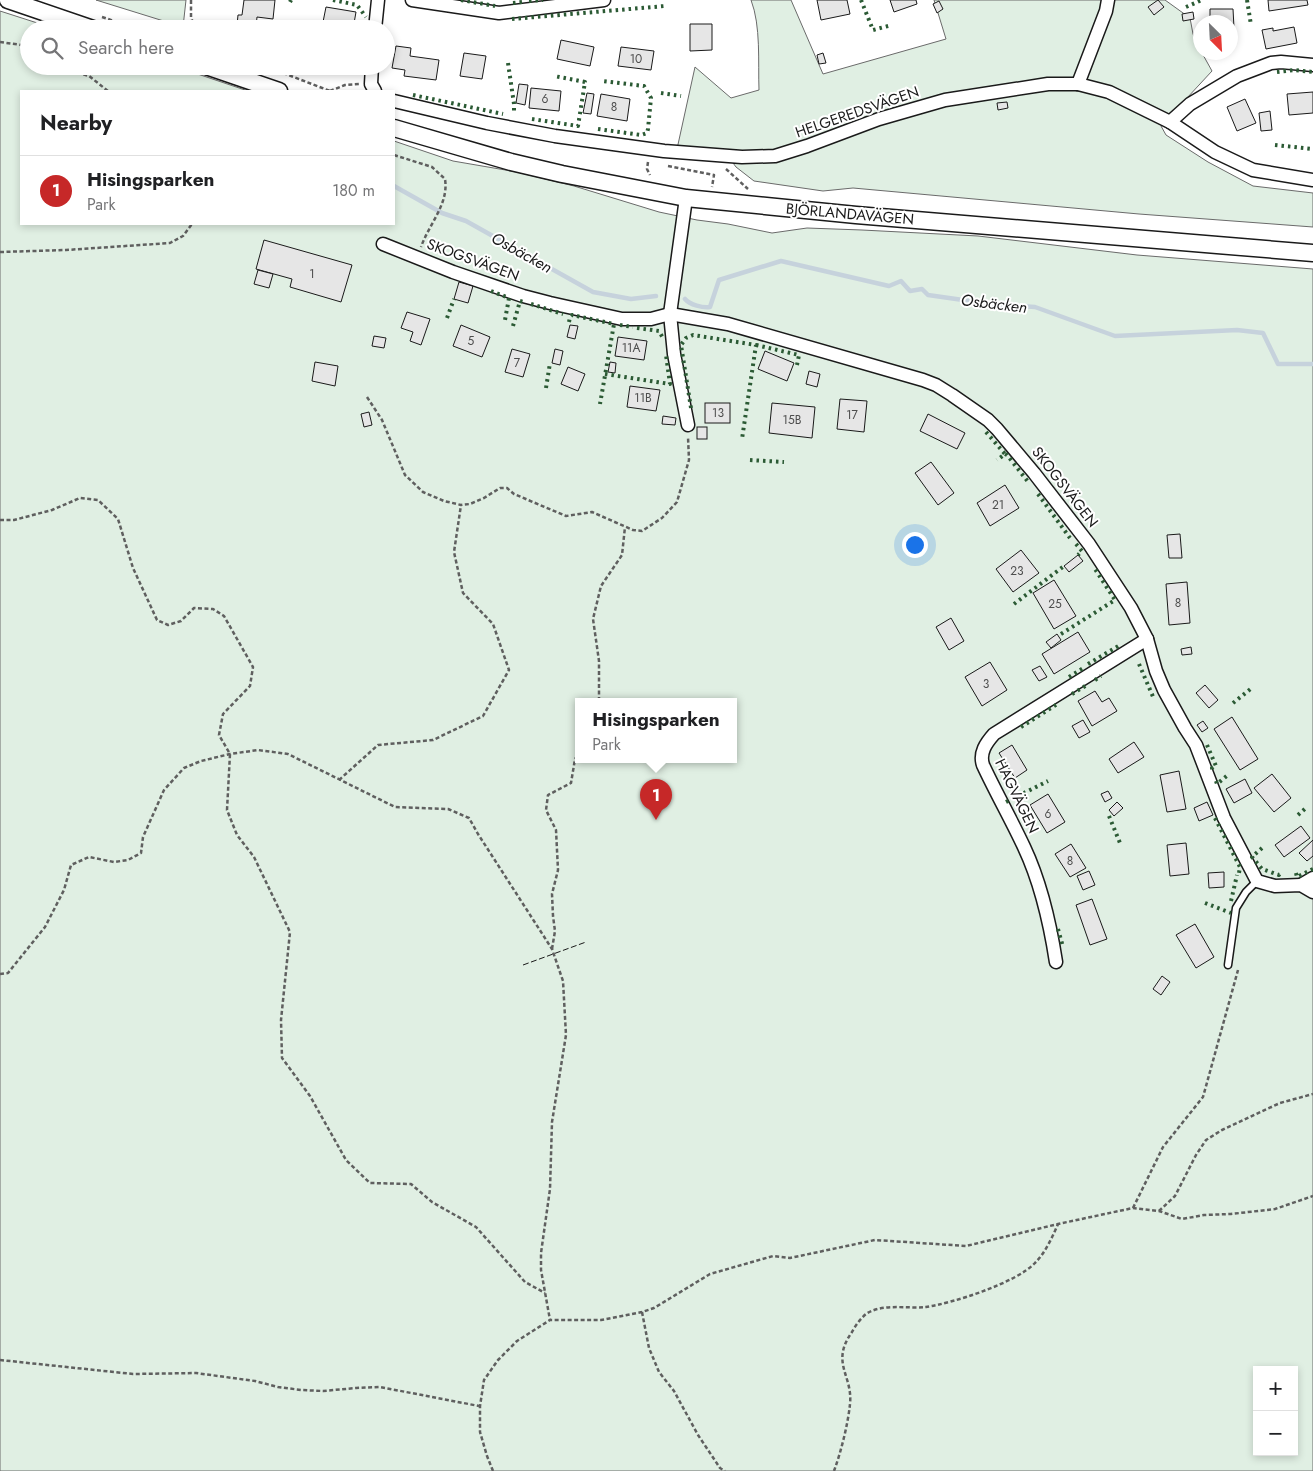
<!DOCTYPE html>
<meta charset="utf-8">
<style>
:root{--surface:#fff;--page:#f6f6f6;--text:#202124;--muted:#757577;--line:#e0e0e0;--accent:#c62828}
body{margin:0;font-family:Jost,sans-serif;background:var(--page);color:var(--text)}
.controls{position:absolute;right:15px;bottom:15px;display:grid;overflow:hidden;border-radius:0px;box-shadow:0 2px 8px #0003}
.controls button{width:45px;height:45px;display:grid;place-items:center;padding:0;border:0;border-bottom:1px solid var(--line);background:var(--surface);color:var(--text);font:25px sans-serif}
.compass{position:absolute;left:1193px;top:15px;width:45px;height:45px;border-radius:50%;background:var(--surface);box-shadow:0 2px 8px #0003;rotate:156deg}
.you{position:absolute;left:914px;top:544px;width:18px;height:18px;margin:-12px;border:4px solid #fff;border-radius:50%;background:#1a73e8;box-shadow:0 0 0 8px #1a73e833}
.badge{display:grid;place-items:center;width:32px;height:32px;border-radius:50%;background:var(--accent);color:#fff;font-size:16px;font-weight:700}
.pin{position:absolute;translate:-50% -41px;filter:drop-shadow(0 1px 2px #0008)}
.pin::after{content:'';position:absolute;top:26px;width:18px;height:15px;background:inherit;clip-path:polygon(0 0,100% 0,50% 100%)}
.popup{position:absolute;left:575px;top:698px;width:162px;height:65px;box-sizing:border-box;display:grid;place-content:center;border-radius:0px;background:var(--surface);filter:drop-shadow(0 1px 4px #0005);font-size:16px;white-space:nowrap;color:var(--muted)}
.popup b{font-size:19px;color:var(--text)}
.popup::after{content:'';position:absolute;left:50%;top:100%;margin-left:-10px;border:10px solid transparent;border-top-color:var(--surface)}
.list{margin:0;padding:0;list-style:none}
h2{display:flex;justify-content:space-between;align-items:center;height:65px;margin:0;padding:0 20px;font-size:21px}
h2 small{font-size:16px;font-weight:400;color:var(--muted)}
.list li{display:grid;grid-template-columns:32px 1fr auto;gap:15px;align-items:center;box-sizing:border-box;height:70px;padding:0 20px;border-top:1px solid var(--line)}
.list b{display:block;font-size:19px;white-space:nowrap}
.list p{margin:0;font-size:16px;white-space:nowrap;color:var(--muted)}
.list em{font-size:16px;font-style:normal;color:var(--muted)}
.icon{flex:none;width:28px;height:28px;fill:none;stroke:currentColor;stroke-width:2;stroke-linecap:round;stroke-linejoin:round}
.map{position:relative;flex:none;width:1313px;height:1471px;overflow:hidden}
.search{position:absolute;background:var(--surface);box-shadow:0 2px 8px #0003;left:20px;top:20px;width:375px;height:55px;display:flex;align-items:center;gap:12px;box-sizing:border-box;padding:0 18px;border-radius:28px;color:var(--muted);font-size:19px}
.panel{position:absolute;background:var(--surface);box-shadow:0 2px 8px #0003;left:20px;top:90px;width:375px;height:135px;border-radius:0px}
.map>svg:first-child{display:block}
</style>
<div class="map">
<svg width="1313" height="1471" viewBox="0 0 1313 1471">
<rect width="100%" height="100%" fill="#fff"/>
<g fill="#e0efe3" stroke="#6a6a6a" fill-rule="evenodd">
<path d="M96,0H186L183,27Z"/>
<path d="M751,0H791L823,74L946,39L934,0H1165L1190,18L1193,34L1200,49V52L1202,53L1212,71L1161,126L1166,135L1208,162L1253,186L1313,193V227L1139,214L853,188L823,191L754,181L736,167L725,152L677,149L695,67L731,98L759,90C758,62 761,26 751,0Z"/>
<path d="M0,11L56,29H29V66H174L248,91H21V224H394V141L453,161L517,172L574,186L659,212L697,220L728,224L772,233L807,228L862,230L978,236L1137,255L1313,269V1471H0ZM578,701H734V759H578ZM1257,1370H1294V1452H1257Z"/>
</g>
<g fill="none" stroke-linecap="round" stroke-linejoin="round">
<g stroke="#c6d2dc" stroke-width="4.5">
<path d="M394,186L442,213L466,221L593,292L631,299L656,296"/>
<path d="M685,299C690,305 703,308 710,307L719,280L781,261L889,286L901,281L910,291L922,289L928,295L991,304L1035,307L1115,336L1237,330L1263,333L1278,364H1313"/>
</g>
</g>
<g fill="#e6e6e6" stroke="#1a1a1a">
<path d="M244,0H275L273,19L257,17L256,27L237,25L238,15H242Z"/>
<path d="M817,0H847L850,14L821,20Z"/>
<path d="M890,0H916L917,4L894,12Z"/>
<path d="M1158,0L1164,7L1154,15L1148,7Z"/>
<path d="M1268,0H1307L1308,5L1269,11Z"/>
<path d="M939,1L943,9L937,13L933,4Z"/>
<path d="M326,7L356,12L353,29H330L322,27Z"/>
<path d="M1210,9H1233L1234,28H1230V22H1210Z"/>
<path d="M1193,12L1194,19L1183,21L1182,14Z"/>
<path d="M690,24H712V50L690,51Z"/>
<path d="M1294,27L1297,43L1266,49L1262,30L1273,28V31Z"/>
<path d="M561,40L594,47L590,66L557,59Z"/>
<path d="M396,46L411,48L410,56L439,60L436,80L404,76L405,70L392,68Z"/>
<path d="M621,47L654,51L651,70L618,66Z"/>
<path d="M464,53L486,56L482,79L460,76Z"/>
<path d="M823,53L826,63L819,64L817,55Z"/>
<path d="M519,84L528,85L525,105L516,103Z"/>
<path d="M531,88L561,91L559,111L529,108Z"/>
<path d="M1313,92V113L1289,115L1287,94Z"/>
<path d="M587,93L594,94L591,114L583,113Z"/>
<path d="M601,94L630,99L627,121L597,116Z"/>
<path d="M1245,99L1256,123L1237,131L1227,107Z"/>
<path d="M1007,102L1008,108L998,110L997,103Z"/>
<path d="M1270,111L1272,130L1261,131L1259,113Z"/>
<path d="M264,240L352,265L341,302L290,287L292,279L256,269Z"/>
<path d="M258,270L273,274L269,288L254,284Z"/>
<path d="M459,282L473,286L468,303L454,299Z"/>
<path d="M407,312L430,319L421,345L410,341L413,332L401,328Z"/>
<path d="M461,325L490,337L482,357L453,346Z"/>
<path d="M570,325L578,326L575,339L567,337Z"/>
<path d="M374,336L386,338L384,348L372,346Z"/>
<path d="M618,337L647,341L644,360L615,356Z"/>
<path d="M512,349L530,354L523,377L505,372Z"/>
<path d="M555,349L563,351L560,365L552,363Z"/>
<path d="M765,351L794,363L787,381L758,369Z"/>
<path d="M315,362L338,366L335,386L312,381Z"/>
<path d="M610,362L616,363L615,373L608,372Z"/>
<path d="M568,367L585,374L578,391L561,384Z"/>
<path d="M809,371L820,374L817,387L806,384Z"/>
<path d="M630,386L660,390L656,411L627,407Z"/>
<path d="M840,399L867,401L864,432L837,429Z"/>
<rect x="705" y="403" width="25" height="20"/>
<path d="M772,403L815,407L812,438L769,433Z"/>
<path d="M369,412L372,425L364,427L361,414Z"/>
<path d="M928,414L965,433L957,449L920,431Z"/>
<path d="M663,416L676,418L675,425L662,424Z"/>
<rect x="697" y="427" width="10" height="12"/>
<path d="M931,462L954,493L938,505L915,473Z"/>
<path d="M1005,485L1019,508L990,526L977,503Z"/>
<path d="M1180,534L1182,558H1169L1167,535Z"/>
<path d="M1021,550L1039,573L1013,592L996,569Z"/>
<path d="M1078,555L1083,561L1069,572L1064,566Z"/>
<path d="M1054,580L1076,616L1054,629L1033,593Z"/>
<path d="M1187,582L1190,623L1169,625L1166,584Z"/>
<path d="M951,618L964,641L949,650L936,627Z"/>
<path d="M1078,632L1090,652L1054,674L1042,654Z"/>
<path d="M1057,634L1061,640L1051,648L1046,642Z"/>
<path d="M1191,647L1192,654L1182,655L1181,649Z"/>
<path d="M990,662L1007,690L982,706L965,677Z"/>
<path d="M1040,666L1047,677L1039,681L1032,670Z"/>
<path d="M1205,685L1218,700L1209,708L1196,693Z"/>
<path d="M1095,691L1102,702L1109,698L1117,711L1092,726L1078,701Z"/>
<path d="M1232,717L1258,759L1240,770L1214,729Z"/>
<path d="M1083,720L1090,732L1079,738L1072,726Z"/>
<path d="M1203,721L1208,728L1202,732L1197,725Z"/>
<path d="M1134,742L1144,757L1118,773L1109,759Z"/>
<path d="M1012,745L1027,770L1015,778L999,753Z"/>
<path d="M1179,771L1186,809L1167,812L1160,775Z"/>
<path d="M1272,774L1291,798L1274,812L1254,788Z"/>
<path d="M1245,779L1252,793L1234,803L1226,789Z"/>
<path d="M1108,791L1112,798L1105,802L1101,794Z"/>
<path d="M1048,794L1065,822L1047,833L1030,805Z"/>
<path d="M1117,802L1123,808L1114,816L1109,810Z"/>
<path d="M1207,802L1213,815L1199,821L1194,808Z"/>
<path d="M1301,826L1310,838L1284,857L1275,845Z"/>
<path d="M1313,840V856L1307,861L1299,853Z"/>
<path d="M1186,843L1189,874L1170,876L1167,845Z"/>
<path d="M1071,844L1086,868L1070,877L1055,854Z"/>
<path d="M1089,871L1095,885L1083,890L1077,876Z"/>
<path d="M1224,872V887L1209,888L1208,873Z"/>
<path d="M1092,899L1107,939L1090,945L1076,905Z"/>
<path d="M1195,924L1214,957L1196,968L1176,935Z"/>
<path d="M1162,976L1170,982L1161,995L1153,989Z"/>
</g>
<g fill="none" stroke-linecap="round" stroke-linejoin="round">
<defs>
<path id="service" d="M1228,965L1236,908L1246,892L1257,881"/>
<g id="minor">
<path d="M412,0L499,13L604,0"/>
<path d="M375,29L378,0"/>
<path d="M372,66L371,84L375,91"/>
<path d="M1078,84L1106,11L1108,0"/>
<path d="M394,101L487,123L555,136L664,151L742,157L775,156L807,146L879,119L945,100L1048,84H1078L1109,92L1170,122L1215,152L1253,170L1313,180"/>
<path d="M1170,122L1190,104L1237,76L1271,63L1281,62L1313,65"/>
<path d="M686,198L670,314L674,354L688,425"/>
<path d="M383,244L453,272L523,296L550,303L622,319H651L670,314L728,324L923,380L936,385L952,395L988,420L997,429L1034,473L1089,544L1131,608L1147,639L1156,671L1164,690L1185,728L1196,745L1224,818L1257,881L1275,886L1301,885L1313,892"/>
<path d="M1301,885L1313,878"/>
<path d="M1056,962C1050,923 1041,883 1024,847C1011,819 996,793 983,765C979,753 986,743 994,734L1147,639"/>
</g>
<g id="tertiary">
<path d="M8,0L93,29"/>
<path d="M206,66L279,91"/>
<path d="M394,128L511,162L562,174L686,198L856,215L1313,253"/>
</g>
</defs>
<use href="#service" stroke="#1a1a1a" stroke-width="9"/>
<use href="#minor" stroke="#1a1a1a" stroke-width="15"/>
<use href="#tertiary" stroke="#1a1a1a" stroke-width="19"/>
<g stroke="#5f5f5f" stroke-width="2.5" stroke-dasharray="4 2.5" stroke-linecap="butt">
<path d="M191,0V17L195,29"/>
<path d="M102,17L138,29"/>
<path d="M0,42L29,46"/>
<path d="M59,66L61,68L89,76L108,91"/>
<path d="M265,66L330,91"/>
<path d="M330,91L345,85L360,84"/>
<path d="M394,155L432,167L445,179C449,204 429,224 421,247"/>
<path d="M648,162L647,169L650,175"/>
<path d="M668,166L714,175L712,187"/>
<path d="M726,169L748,189"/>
<path d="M0,252L66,250L170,243L183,236L192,224"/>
<path d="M367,397L382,420L405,475L423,492L444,501L461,505L470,504L484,498L500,488H507L514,494L566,516L592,512L633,530L642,531L662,518L677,502L689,460L688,437"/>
<path d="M0,520H14L52,510L80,498L98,500L118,519L133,568L157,620L168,625L181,621L194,608L213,609L224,616L253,667L250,686L223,714L219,735L230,754L227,810L237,835L254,857L290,932L281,1020L282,1058L310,1096L346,1160L370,1183L411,1184L432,1202L476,1227L525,1282L545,1293"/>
<path d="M599,701V661L593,619L601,586L622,555L625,527"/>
<path d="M339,780L378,745L433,740L483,716L509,670L493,624L463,593L454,552L461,505"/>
<path d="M552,949L555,931L553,916L552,894L558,870L556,830L546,810L548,795L571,783L575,759L578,755"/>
<path d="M0,974L8,973L45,927L64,890L71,865L89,857L114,862L128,860L141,853L143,837L164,790L184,768L201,761L230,754L258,750L288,754L395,807L448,809L469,818L478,834L552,949L563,981L566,1035L552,1122L550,1189L541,1253V1270L550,1320"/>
<path d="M1133,1208L1163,1147L1203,1097L1238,970"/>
<path d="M1159,1211L1175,1196L1196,1155L1206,1140L1222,1130L1280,1103L1313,1094"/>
<path d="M642,1312L649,1348L659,1372L674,1391L698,1435L720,1468L725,1471"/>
<path d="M0,1360L133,1374L196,1373L255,1381L278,1387L301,1390L323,1391L356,1388L380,1387L479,1406"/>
<path d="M493,1471L487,1456L480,1432V1406L484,1380L498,1360L517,1341L550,1320H601L642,1312L654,1308L710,1274L773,1256L790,1258L875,1240L966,1246L1058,1224L1133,1208L1159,1211L1182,1219L1204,1215L1231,1214L1275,1209L1313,1196"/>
<path d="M834,1471C841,1452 848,1424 850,1404C853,1375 830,1363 852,1332C855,1326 861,1318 866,1314C882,1303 908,1309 926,1307C953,1303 1016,1283 1035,1263C1045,1253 1052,1238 1058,1224"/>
</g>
<use href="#service" stroke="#fff" stroke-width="6"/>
<use href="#minor" stroke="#fff" stroke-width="12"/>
<use href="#tertiary" stroke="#fff" stroke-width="16"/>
<g stroke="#2b5a34" stroke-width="4" stroke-dasharray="2.5 4" stroke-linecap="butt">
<path d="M333,0L357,5L366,17"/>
<path d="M461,0L495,6"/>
<path d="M861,0L873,30L892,25"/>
<path d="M1247,0L1251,25"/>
<path d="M529,1L543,0"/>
<path d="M290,2L291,0"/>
<path d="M513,3L523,2"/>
<path d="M1186,7L1202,0"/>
<path d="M512,19L665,6"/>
<path d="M508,63L514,104V113"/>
<path d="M1277,72L1294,70L1313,72"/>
<path d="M661,93L681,96"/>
<path d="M413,95L503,114"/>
<path d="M532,119L578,126L585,82L554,76"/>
<path d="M598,129L641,135L647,133L648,129L651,98L644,86L602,81"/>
<path d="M1275,145L1313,149"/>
<path d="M491,291L509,298L505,320"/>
<path d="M531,304L563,314"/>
<path d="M447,318L454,299"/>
<path d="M569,322L570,317L572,315L614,324L600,404"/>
<path d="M620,325L633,327"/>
<path d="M513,326L520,301L524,302"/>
<path d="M637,328L659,331L664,340"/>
<path d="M756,345L799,355L797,365"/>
<path d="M605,374L670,384L666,355"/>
<path d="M546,388L550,363"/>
<path d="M691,408L681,345L686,338L693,335L756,345L742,439"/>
<path d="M986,432L1005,454L997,460"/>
<path d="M1005,454L1007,455L1029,483"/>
<path d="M750,460L784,462"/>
<path d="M1038,494L1070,538"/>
<path d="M1076,544L1082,551L1078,555"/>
<path d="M1014,604L1064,566"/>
<path d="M1061,634L1115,600L1095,569"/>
<path d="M1088,664L1120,645"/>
<path d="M1139,664L1154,699"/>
<path d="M1069,677L1085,667"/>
<path d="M1095,680L1101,676"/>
<path d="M1072,694L1087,685"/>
<path d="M1233,703L1253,687"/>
<path d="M1021,727L1059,703"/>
<path d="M1207,745L1216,766L1212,768L1213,772"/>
<path d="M1216,781L1217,784L1229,774"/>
<path d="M1006,802L1048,781"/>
<path d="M1298,815L1307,807"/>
<path d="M1109,816L1120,843"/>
<path d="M1215,818L1240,867L1239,873"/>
<path d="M1262,848L1252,857L1262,869L1279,875L1281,872"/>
<path d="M1296,873L1297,877L1313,869"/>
<path d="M1231,901L1237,875"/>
<path d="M1205,903L1231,913"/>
<path d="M1058,929L1063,947"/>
</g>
<path stroke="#1a1a1a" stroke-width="1" stroke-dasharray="6 2.5" stroke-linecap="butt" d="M523,965L586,942"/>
</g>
<g text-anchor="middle" stroke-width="4" stroke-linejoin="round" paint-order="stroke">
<g font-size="12" fill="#4d4d4d">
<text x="636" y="63">10</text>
<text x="545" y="103">6</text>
<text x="614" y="111">8</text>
<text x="312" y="278">1</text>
<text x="471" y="345">5</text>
<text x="631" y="352">11A</text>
<text x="517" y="367">7</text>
<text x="643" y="402">11B</text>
<text x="718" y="417">13</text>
<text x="852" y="419">17</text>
<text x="792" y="424">15B</text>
<text x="998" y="509">21</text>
<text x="1017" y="575">23</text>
<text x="1178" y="607">8</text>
<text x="1055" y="608">25</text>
<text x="986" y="688">3</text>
<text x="1048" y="818">6</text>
<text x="1070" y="865">8</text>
</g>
<g font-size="15" fill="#1a1a1a" stroke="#fff">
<text transform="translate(857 112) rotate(-19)" y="5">HELGEREDSVÄGEN</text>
<text transform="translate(850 214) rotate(5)" y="5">BJÖRLANDAVÄGEN</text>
<text transform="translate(473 260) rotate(20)" y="5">SKOGSVÄGEN</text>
<text transform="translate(1065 487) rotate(52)" y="5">SKOGSVÄGEN</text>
<text transform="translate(1017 796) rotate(64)" y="5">HAGVÄGEN</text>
</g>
<g font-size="16" font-style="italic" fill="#1a1a1a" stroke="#fff">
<text transform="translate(522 252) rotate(29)" y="6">Osbäcken</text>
<text transform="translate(994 303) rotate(7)" y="6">Osbäcken</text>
</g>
</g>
</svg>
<div class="controls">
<button>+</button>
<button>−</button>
</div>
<svg class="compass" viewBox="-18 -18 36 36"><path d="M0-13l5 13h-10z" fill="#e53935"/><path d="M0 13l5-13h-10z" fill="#757577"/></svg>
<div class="you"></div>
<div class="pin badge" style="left:656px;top:820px">1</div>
<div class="popup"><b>Hisingsparken</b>Park</div>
<div class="search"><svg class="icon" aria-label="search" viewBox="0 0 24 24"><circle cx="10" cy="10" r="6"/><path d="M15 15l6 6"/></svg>Search here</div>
<section class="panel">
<h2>Nearby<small></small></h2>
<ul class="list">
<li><span class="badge">1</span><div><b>Hisingsparken</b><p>Park</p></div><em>180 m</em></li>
</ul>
</section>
</div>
